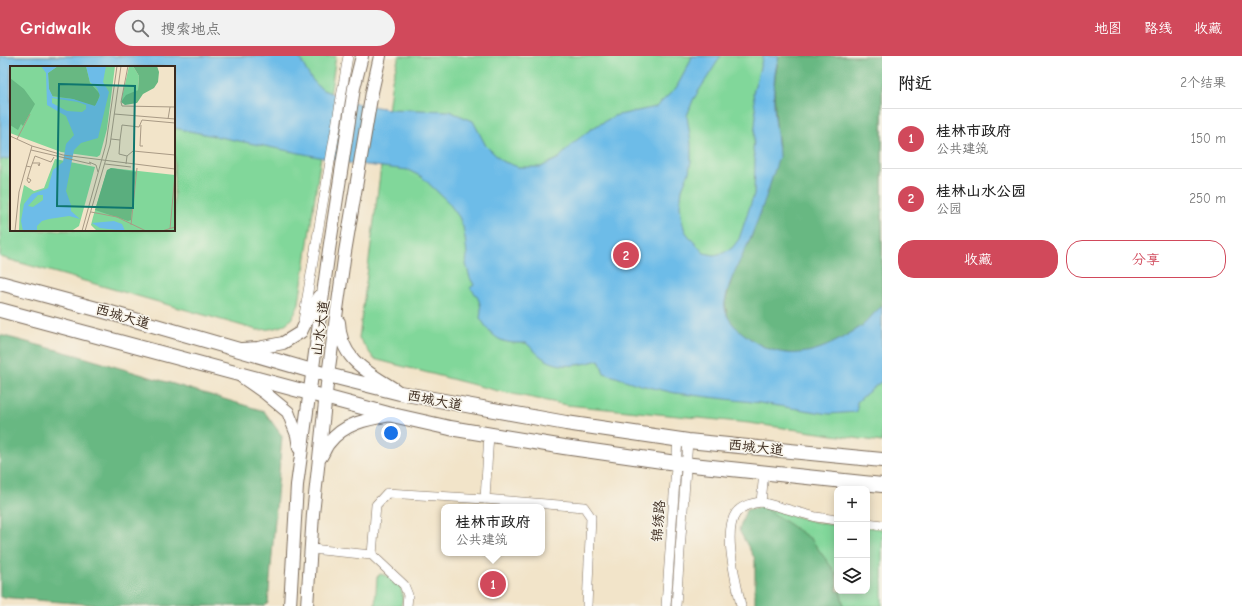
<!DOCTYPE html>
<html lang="zh">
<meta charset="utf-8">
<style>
:root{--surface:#fff;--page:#f2f2f2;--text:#222;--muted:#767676;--line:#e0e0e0;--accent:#d1495b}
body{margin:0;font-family:"Comic Neue","LXGW WenKai TC",sans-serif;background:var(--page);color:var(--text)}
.controls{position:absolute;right:12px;bottom:12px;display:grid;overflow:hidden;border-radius:8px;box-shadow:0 2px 10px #0003}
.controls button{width:36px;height:36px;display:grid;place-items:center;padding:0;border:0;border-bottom:1px solid var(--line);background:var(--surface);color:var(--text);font:20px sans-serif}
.you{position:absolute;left:391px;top:377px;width:14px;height:14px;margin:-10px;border:3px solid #fff;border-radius:50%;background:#1a73e8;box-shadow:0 0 0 6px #1a73e833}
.badge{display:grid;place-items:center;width:26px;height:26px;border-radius:50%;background:var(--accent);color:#fff;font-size:13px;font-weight:700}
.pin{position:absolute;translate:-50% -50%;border:2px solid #fff;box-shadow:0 1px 4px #0006}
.popup{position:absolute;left:441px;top:448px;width:104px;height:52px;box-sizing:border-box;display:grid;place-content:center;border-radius:8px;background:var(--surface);filter:drop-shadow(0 1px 3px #0005);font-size:13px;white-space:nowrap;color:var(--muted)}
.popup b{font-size:15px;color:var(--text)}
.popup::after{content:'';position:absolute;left:50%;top:100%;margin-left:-8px;border:8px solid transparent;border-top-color:var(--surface)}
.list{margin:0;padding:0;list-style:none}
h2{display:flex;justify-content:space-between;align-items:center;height:52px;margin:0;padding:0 16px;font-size:17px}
h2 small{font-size:13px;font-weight:400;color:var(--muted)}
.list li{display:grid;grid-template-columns:26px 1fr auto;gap:12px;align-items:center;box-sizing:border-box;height:60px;padding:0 16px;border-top:1px solid var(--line)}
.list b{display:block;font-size:15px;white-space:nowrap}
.list p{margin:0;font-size:13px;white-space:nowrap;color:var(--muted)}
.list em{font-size:13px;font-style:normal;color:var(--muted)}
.actions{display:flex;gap:8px;padding:12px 16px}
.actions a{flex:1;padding:9px 0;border:1px solid var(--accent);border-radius:16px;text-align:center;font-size:14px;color:var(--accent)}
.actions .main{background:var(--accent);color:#fff}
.icon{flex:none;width:22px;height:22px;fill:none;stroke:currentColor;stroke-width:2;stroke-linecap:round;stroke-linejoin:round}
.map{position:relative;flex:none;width:882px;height:550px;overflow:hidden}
header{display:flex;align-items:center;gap:24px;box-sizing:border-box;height:56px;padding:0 20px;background:var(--accent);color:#fff}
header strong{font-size:19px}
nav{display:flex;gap:22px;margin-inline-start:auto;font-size:14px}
.search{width:280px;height:36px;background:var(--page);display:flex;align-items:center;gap:10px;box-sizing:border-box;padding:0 14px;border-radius:22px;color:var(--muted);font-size:15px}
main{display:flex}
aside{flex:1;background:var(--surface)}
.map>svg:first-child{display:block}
</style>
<header>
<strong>Gridwalk</strong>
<div class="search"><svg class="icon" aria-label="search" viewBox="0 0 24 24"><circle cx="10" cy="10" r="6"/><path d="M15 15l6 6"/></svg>搜索地点</div>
<nav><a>地图</a><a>路线</a><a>收藏</a></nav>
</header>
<main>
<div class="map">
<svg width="882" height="550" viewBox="0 0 882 550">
<rect width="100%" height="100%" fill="#f7f3e8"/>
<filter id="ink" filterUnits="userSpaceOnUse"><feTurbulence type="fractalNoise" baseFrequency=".025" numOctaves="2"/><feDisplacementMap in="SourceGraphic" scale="8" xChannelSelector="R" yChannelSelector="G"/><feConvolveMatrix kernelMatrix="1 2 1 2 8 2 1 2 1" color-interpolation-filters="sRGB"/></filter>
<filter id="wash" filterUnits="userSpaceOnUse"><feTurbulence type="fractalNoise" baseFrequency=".012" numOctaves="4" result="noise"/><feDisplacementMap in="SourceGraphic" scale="16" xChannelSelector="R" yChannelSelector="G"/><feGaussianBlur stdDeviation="0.9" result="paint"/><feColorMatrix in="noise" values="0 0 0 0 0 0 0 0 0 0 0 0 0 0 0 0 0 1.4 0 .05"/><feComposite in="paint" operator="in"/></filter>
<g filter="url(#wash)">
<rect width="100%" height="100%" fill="#f2e4c9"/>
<g fill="#81d79a" stroke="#5e805c" fill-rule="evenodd">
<path d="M0,0H336L299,247C292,270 280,273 257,274L0,201ZM11,11H174V174H11Z"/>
<path d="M399,0H882V386L749,367L567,349L498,335L374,303L359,282L392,24Z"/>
<path d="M762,450C787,456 811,468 837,469V522L835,516Z"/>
<path d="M867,471L882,473V550H844L840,535H867Z"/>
<path d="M380,518C388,519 401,527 402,536C403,540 402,546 401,550H375L377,521Z"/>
</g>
<g fill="#68b882" stroke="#527150">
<path d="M779,0H882V250L862,270L833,288L815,295L799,298L782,297L767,292L753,286L740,276L728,262L725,247L734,215L751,182L779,90L776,69L774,34L775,21Z"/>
<path d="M0,279L76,299L264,355L282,380L268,547L265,550H109L0,541Z"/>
<path d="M762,450L811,483L835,516L837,522V535H840L844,550H755V503L739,474L746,454Z"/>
</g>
<path fill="#6dbce8" stroke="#547383" d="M0,0H299C305,13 311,25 323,34L359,48L389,53L449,55L473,65L486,90L502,105L518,111H541L559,102L573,87L591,73L614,60L656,51L676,32L689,8L692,0H721L693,44L687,60L691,87V105L689,116L682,133L680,150L682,165L685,175L692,184L704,197L714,199L723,197L732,192L739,183L754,138L755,104L753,94L756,59L753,37L763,0H779C772,22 773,47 776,70C777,80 779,90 779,101C770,128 762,155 751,181C742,203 729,222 725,246C723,259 734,271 744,278C778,306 812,301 847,279C852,276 858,273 863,269C869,264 874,256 882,250V325L867,337L857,346V356L829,358L760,347L675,337L640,329L604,317L599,304C581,309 561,314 543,302C537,298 532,292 526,287C500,288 494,283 480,262C483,250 478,239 470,232L474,229L470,222L466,208L467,199L465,182L463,171L459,161L448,146L422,121L408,114L349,107L174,72V11H11V102L0,104Z"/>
</g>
<g filter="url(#ink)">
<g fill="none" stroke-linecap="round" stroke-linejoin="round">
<defs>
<g id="minor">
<path d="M303,265L348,0"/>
<path d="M485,443L584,451L591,461L587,550"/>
<path d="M761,446L764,417"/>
<path d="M867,467L882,469"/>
<path d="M311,493L372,499L404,529L408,539L407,550"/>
<path d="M372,499L376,449L387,437L485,443L489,378"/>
<path d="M666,550L678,383"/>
<path d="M676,550L688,385"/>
<path d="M741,550C737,528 722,476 736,457C742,449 752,447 761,446L816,461L837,464"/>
</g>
<g id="major">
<path d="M339,266C340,304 368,316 396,334"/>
<path d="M242,293L258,292L283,287L301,276L318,241"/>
<path d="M242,321L265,337L288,356L297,379L299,392"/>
<path d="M321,401C324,396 326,390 329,387C344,367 368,363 391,359"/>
<path d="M290,550L297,429L329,194L354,32L362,0"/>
<path d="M307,550L313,458L328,319L345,196L372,36L380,0"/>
</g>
<g id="highway">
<path d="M0,227L104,255L312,315L400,337L566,367L688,385L882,404"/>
<path d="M0,254L388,358L450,372L564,391L683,408L882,429"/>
</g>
</defs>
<use href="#minor" stroke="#7b6b5a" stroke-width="10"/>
<use href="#major" stroke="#7b6b5a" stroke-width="14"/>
<use href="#highway" stroke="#7b6b5a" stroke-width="16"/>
<use href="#minor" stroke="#fff" stroke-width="9"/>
<use href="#major" stroke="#fff" stroke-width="12"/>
<use href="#highway" stroke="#fff" stroke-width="14"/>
</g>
</g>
<g text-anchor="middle" stroke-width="3" stroke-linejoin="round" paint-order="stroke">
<g font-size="14" fill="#3b2a1e" stroke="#f7f3e8">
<text transform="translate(123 260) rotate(16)" y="5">西城大道</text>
<text transform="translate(320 272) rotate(-82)" y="5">山水大道</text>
<text transform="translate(435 344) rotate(11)" y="5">西城大道</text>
<text transform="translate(756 391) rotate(6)" y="5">西城大道</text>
<text transform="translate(658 465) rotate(-86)" y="5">锦绣路</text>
</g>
</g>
<g transform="translate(10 10)">
<rect width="165" height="165" fill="#f2e4c9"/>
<path d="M0,0H105L97,63L90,89L87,91L51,86L0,67ZM119,0H123L129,10L128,24L111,36ZM45,93L85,101L69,160L63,164L9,165L10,139L14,119L24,125L34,122ZM101,102L165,109V165L86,164L81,159L83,151L97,105Z" fill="#81d79a"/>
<path d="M48,0H76L80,17L90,28L87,38L83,41L63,33L42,30L39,23L38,7ZM123,0H147L149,6L148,16L144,22L133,28L127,37L115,39L111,36L116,29L128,24L129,10ZM0,12L14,23L25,38L13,60L11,58L8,64L0,59ZM101,102L126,106L121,154L118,155L85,144L97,104Z" fill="#68b882"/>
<path d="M31,0H48L38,7L39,23L43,31L63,33L85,40L90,30L87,22L80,16L76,0H96L93,16L99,26L88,72L71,77L64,84L56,125L61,139V145L70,153L59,150L39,153L32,155L27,160V165H13L11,155L14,138L22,128L38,122L43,104L53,96L56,78L64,69L56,50L37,39L36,7ZM42,32L68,36L76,39V43L72,46L57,45L42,37ZM28,129H33V134L23,141L18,140ZM104,155L112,158L115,165L90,162L82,157Z" fill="#6dbce8" fill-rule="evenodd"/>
<path fill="none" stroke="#a99a85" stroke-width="1" d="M118,0L111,36L112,40L165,41M104,48L165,53M158,53L160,41M131,59L130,80H133M0,70L22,80L53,89L165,103M7,73L20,48M101,73L110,74L109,88L117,90M110,74L112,59L129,61L132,54L165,57M21,84L81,98M79,96L86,99L88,106M22,97H30L29,100L28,98M95,98L121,101M116,98L117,90L123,85L165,89M16,100L21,101L17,114L19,117L21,114L18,112M21,101L25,90L41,96L44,91M81,146L107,151L136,165M121,159L127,102M160,163L165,108M5,165L9,126L22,80M72,165L96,78L107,0M75,165L100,79L111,0M152,165L165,161"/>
<path fill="#0f766e" fill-opacity="0.15" stroke="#0f766e" stroke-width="2" d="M49,18L125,20L123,142L47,140Z"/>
<rect width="165" height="165" fill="none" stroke="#3b2a1e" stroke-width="2"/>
</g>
</svg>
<div class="controls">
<button>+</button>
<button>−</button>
<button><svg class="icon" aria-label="layers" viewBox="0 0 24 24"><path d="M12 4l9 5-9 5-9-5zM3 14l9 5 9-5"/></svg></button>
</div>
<div class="you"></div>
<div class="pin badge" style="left:493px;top:528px">1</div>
<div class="popup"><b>桂林市政府</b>公共建筑</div>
<div class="pin badge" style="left:626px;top:199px">2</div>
</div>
<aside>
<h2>附近<small>2个结果</small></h2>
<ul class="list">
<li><span class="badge">1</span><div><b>桂林市政府</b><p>公共建筑</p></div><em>150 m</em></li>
<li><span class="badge">2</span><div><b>桂林山水公园</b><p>公园</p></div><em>250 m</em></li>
</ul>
<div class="actions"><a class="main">收藏</a><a>分享</a></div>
</aside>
</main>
